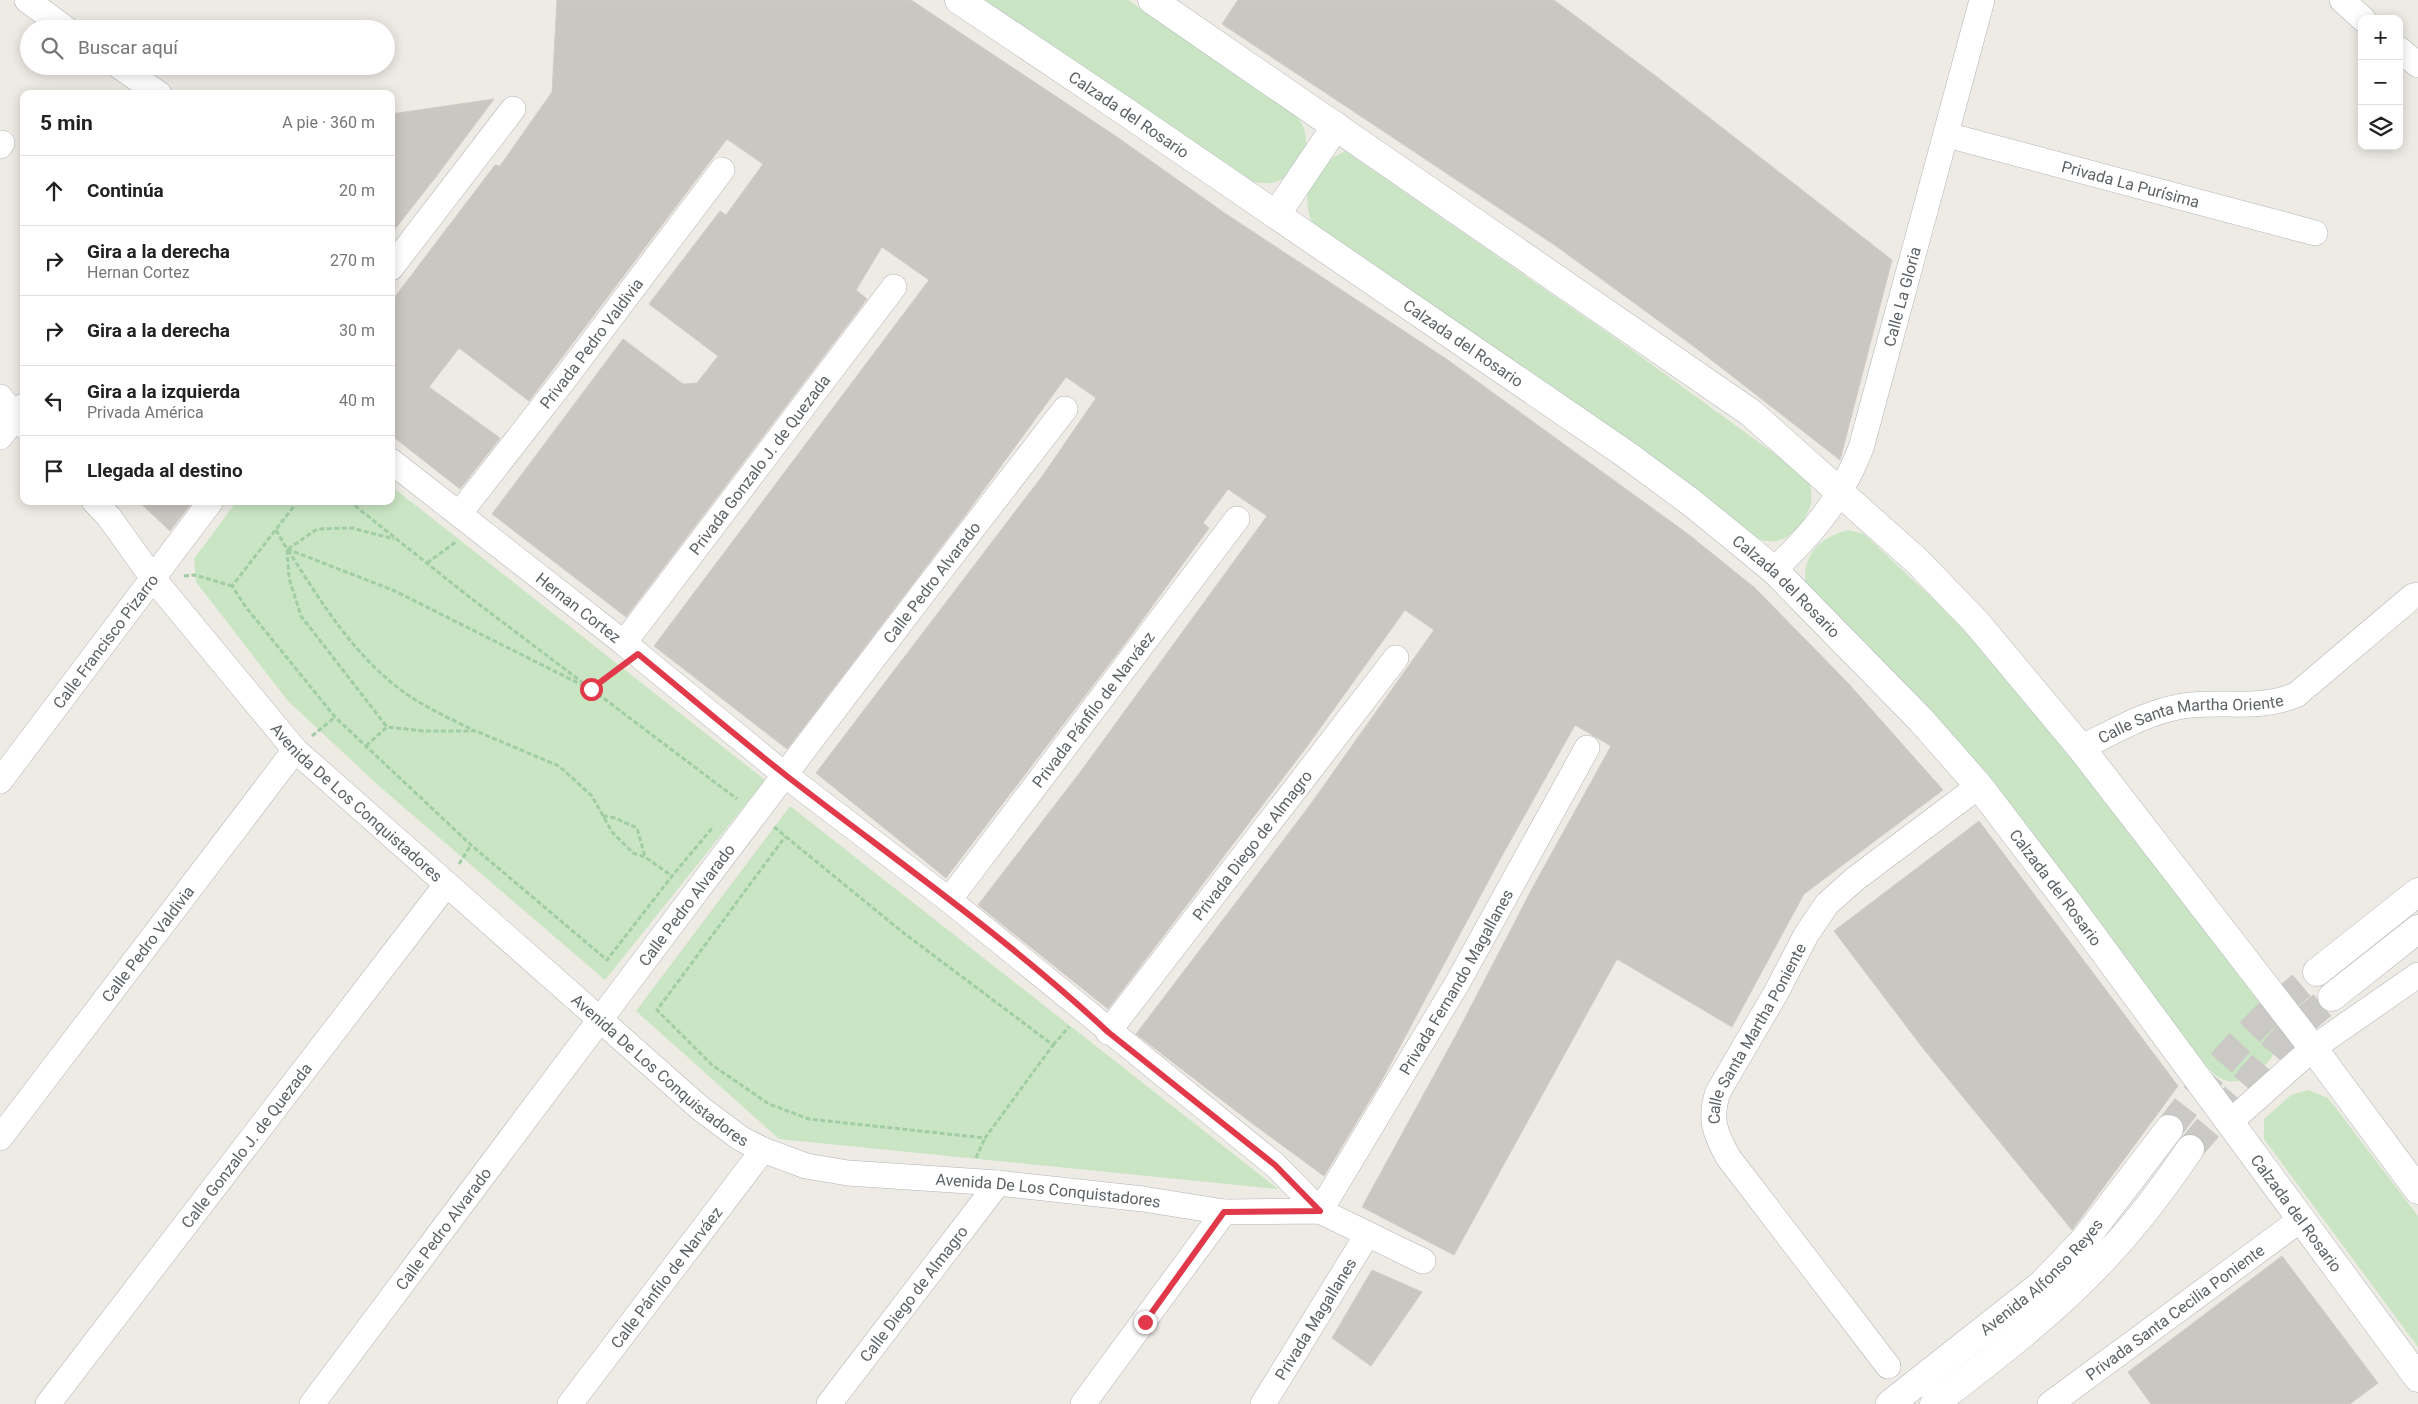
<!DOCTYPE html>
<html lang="es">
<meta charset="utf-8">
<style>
:root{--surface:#fff;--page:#f2f2f2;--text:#222;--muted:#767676;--line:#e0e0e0}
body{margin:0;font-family:Roboto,sans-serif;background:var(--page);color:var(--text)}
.controls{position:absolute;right:15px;top:15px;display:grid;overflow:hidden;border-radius:10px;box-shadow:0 2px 12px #0003}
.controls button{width:45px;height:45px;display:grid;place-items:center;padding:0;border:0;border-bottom:1px solid var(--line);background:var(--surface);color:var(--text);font:25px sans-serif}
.stop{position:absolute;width:15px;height:15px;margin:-11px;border:4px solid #e13949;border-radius:50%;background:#fff}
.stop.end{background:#e13949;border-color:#fff;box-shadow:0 1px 5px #0008}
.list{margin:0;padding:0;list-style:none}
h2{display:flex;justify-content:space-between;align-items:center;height:65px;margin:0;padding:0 20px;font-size:21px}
h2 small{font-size:16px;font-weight:400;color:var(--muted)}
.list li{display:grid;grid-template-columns:32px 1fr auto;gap:15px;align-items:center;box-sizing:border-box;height:70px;padding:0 20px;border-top:1px solid var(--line)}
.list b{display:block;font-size:19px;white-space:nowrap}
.list p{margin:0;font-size:16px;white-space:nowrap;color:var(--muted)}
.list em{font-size:16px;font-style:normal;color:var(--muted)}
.icon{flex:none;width:28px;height:28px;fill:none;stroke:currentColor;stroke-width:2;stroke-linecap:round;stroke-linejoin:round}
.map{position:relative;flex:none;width:2418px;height:1404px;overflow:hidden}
.search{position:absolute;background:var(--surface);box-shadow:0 2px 12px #0003;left:20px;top:20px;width:375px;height:55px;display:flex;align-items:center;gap:12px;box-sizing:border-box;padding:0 18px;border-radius:28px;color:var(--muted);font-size:19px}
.panel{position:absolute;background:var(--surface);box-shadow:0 2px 12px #0003;left:20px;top:90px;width:375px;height:415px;border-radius:10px}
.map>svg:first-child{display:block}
</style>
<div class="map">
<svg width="2418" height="1404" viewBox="0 0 2418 1404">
<rect width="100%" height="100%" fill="#eeebe5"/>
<g fill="#c9e5c3">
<path d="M975,0H1128L1293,112C1296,116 1299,120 1302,124C1314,148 1296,177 1272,183C1266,184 1259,182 1253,182Z"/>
<path d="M1345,151L1618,340L1801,473L1810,483C1811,489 1812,497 1811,503C1806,522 1788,545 1766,541C1759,540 1751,534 1744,531L1312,223C1299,188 1314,166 1345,151Z"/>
<path d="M391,486L765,780L605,980L379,786L288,701L196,582L194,559L237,501H391Z"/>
<path d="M1848,530L1864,534L1934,600L2010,678L2278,1027C2278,1032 2279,1038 2278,1043C2274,1064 2241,1091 2220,1078C2213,1074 2208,1067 2202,1062L1945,728L1806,590C1801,557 1816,539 1848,530Z"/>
<path d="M790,806L1278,1189L779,1139L636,1011Z"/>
<path d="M2308,1090L2328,1098L2418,1216V1347L2264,1139V1119L2291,1095Z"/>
</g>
<g fill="#cac6c2" stroke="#d3cbc4">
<path d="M557,0H911L1117,137L1226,214L1445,358L1688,534L1755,588L1848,683L1943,790L1804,894L1732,1027L1617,959L1454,1255L1362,1207L1455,1037L1534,885L1611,746L1575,725L1498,863L1382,1080L1324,1176L1249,1121L1136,1034L1310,805L1434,630L1405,610L1308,745L1108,1009L978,905L1081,771L1267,516L1228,489L1203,523L1209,528L1129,638L946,878L816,773L1043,475L1096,398L1066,377L966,514L787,749L654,646L929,280L882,247L856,290L867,299L626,617L492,514L623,339L683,384L697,383L718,356L649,304L720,211L726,215L763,164L727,139L529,401L459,348L429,387L500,438L460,489L391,435V302L495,165L500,166L552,92Z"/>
<path d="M1238,0H1554L1657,77L1892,260L1840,460L1696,348L1556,246L1222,24Z"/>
<path d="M494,99L435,178L391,234V114Z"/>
<path d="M138,501H193L170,531Z"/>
<path d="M1979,821L2178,1086L2072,1230L1922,1047L1834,931Z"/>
<path d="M2282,1256L2378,1383L2350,1404H2151L2128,1372Z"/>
<path d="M1372,1270L1422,1292L1371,1366L1332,1338Z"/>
</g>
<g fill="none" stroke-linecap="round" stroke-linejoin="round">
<g stroke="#cac9c5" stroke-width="28" stroke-dasharray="28 14" stroke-linecap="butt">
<path d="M2169,1129C2199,1089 2231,1049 2267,1015C2283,1000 2301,986 2317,972"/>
<path d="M2190,1149L2289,1033L2332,997"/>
</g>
<defs>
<g id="street">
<path d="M27,0L66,29"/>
<path d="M2342,0L2363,19"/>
<path d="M2399,49L2418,65"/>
<path d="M119,66L159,94"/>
<path id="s1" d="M1947,135L2315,233"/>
<path d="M0,146L2,143"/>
<path d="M391,268L513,109"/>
<path d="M0,397L24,426"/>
<path d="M0,437L24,406"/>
<path id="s2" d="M391,461L624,643L785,775L949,900L1275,1165L1320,1211L1458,982L1587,748"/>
<path id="s3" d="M94,501L109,517L152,577L295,750L700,1108L740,1138L763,1150L806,1166L848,1173L998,1183L1143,1199L1224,1212L1320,1211L1423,1261"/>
<path id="s4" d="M459,514L566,377L722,170"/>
<path id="s5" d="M1774,570C1814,532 1841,499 1861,448L1982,0"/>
<path id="s6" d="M624,643L894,287"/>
<path id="s7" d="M2081,748C2113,732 2146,712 2183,706C2223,700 2256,711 2296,695L2413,596L2418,595"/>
<path id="s8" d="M0,781L211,501"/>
<path id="s9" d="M949,900L1237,519"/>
<path id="s10" d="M1108,1032L1396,658"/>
<path d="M2229,1123L2313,1048L2418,975"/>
<path id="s11" d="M0,1138L295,750"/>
<path id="s12" d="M1888,1366L1728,1157C1715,1133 1709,1119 1718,1092L1777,991L1806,935L1827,904L1855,879L1979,786"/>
<path id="s13" d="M48,1404L446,885"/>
<path id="s14" d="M312,1404C561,1071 810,738 1065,409"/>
<path id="s15" d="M570,1404L763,1150"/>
<path id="s16" d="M829,1404L998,1183"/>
<path d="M1083,1404L1224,1212"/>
<path id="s17" d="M1263,1404L1367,1235"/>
<path id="s18" d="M2050,1404L2300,1220"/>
</g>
<g id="secondary">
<path id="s19" d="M959,0L1126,112L1627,455L1692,503L1774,570L1921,720L1979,786L2069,904L2418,1378"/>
<path d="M1152,0L1751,413L1917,561L1976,622L2081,748L2313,1048L2418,1190"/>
<path d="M1276,215L1336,126"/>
<path d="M2317,972L2418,892"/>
<path d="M2332,997L2418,929"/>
<path id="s20" d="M1890,1404L2042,1284L2085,1239L2169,1129"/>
<path d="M1934,1404C1995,1357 2056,1311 2108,1254C2138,1222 2165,1186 2190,1149"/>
</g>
</defs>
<use href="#street" stroke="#b0b4b7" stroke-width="26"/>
<use href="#secondary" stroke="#b1b6b9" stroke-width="29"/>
<g stroke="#a1cda5" stroke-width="3" stroke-dasharray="5 2.5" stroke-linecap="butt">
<path d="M298,501L232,586L245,606L335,717L471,845L607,960L672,876L713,827"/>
<path d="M349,501L468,596L737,799"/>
<path d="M276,530L287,549L289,578L301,616L387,727"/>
<path d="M287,549L395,591L584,686"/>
<path d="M288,549L317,529L352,528L394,539"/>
<path d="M288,550C323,605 358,663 414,699C433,711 455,721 475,731"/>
<path d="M427,563L457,541"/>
<path d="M184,576L195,575L232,586"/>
<path d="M590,688L619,668"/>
<path d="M312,736L335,717"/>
<path d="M366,746L387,727L424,731H476L559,766L592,796L612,832L633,853L645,857L672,876"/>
<path d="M603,816L615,818L637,828L645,857"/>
<path d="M774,827L901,931L1053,1045L985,1138L809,1119L769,1104L712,1065L657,1010L785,837"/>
<path d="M459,864L471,845"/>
<path d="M1053,1045L1069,1027"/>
<path d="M976,1158L985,1138"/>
</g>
<use href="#street" stroke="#fff" stroke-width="25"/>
<use href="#secondary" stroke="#fff" stroke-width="28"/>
</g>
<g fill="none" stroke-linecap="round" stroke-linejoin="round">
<path stroke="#e13949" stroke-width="6" d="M591,689L638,654C688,695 737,737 788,777C895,860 1009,939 1108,1032L1275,1165L1320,1211L1224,1212L1145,1322"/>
</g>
<g text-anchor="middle" stroke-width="4.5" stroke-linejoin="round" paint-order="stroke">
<g font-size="16" fill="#5d6265" stroke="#fff">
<text dy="6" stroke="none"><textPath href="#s19" startOffset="205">Calzada del Rosario</textPath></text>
<text dy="6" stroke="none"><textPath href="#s1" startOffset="190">Privada La Purísima</textPath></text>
<text dy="6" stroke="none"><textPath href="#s5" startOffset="308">Calle La Gloria</textPath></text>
<text dy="6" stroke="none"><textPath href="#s19" startOffset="610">Calzada del Rosario</textPath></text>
<text dy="6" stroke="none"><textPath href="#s4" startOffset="216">Privada Pedro Valdivia</textPath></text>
<text dy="6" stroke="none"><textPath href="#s6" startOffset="224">Privada Gonzalo J. de Quezada</textPath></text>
<text dy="6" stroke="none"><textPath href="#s14" startOffset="1029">Calle Pedro Alvarado</textPath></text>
<text dy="6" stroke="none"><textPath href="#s19" startOffset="1015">Calzada del Rosario</textPath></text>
<text dy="6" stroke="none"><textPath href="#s2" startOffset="238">Hernan Cortez</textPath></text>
<text dy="6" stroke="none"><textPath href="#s8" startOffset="175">Calle Francisco Pizarro</textPath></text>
<text dy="6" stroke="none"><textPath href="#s9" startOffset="239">Privada Pánfilo de Narváez</textPath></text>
<text dy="6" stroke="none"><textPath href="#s7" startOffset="116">Calle Santa Martha Oriente</textPath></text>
<text dy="6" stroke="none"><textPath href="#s3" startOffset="401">Avenida De Los Conquistadores</textPath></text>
<text dy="6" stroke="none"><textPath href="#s10" startOffset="236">Privada Diego de Almagro</textPath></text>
<text dy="6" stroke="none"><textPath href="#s19" startOffset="1420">Calzada del Rosario</textPath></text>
<text dy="6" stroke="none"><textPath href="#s14" startOffset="624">Calle Pedro Alvarado</textPath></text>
<text dy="6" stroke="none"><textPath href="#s11" startOffset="244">Calle Pedro Valdivia</textPath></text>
<text dy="6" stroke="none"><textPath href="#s2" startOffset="1461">Privada Fernando Magallanes</textPath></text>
<text dy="6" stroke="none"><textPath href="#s12" startOffset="400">Calle Santa Martha Poniente</textPath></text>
<text dy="6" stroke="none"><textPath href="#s3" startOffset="806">Avenida De Los Conquistadores</textPath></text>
<text dy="6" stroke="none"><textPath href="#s13" startOffset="326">Calle Gonzalo J. de Quezada</textPath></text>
<text dy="6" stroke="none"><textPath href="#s3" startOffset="1226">Avenida De Los Conquistadores</textPath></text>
<text dy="6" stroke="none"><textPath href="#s19" startOffset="1825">Calzada del Rosario</textPath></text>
<text dy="6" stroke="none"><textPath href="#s14" startOffset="219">Calle Pedro Alvarado</textPath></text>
<text dy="6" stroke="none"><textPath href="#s20" startOffset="198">Avenida Alfonso Reyes</textPath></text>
<text dy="6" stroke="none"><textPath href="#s15" startOffset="159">Calle Pánfilo de Narváez</textPath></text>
<text dy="6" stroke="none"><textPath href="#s16" startOffset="139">Calle Diego de Almagro</textPath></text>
<text dy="6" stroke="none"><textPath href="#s18" startOffset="155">Privada Santa Cecilia Poniente</textPath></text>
<text dy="6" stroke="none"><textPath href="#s17" startOffset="100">Privada Magallanes</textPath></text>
</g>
</g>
</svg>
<div class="controls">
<button>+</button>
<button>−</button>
<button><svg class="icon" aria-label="layers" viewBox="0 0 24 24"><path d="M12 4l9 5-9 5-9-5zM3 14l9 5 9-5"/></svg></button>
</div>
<div class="stop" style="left:591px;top:689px"></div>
<div class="stop end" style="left:1145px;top:1322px"></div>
<div class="search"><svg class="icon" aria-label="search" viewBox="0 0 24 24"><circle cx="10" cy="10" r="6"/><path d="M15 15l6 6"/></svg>Buscar aquí</div>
<section class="panel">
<h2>5 min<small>A pie · 360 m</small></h2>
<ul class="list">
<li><svg class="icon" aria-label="ahead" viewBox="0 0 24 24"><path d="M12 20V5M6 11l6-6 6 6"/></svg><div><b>Continúa</b></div><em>20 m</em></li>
<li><svg class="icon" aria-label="right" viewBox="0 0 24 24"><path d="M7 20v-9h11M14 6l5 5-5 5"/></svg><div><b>Gira a la derecha</b><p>Hernan Cortez</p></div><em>270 m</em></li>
<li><svg class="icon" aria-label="right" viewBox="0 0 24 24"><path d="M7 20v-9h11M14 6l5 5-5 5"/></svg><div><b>Gira a la derecha</b></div><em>30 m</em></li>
<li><svg class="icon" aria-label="left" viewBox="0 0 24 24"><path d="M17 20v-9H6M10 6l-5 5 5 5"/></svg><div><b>Gira a la izquierda</b><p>Privada América</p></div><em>40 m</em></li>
<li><svg class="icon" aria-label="arrive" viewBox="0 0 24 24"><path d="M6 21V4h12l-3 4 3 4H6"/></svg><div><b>Llegada al destino</b></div></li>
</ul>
</section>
</div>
